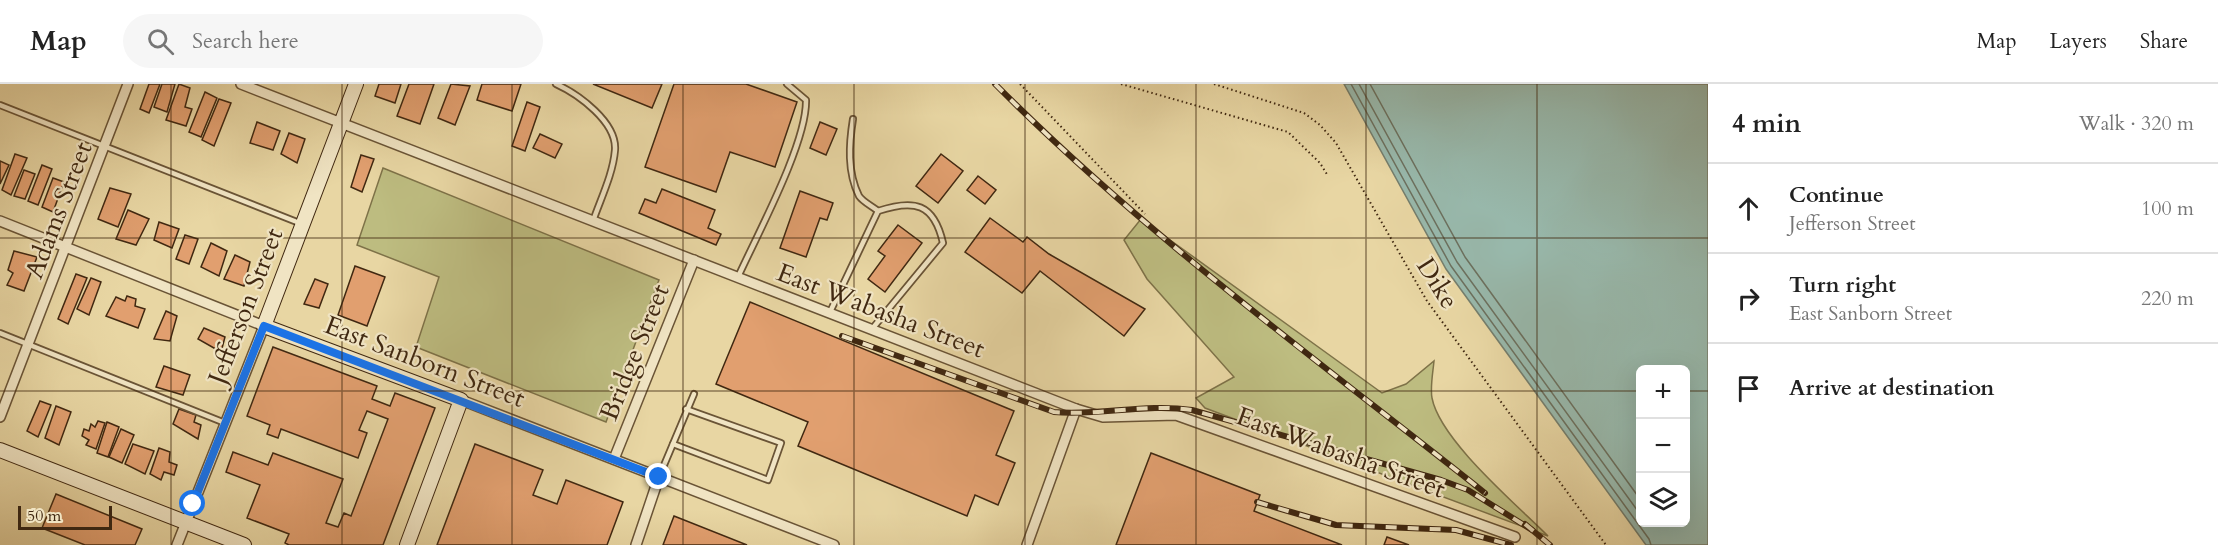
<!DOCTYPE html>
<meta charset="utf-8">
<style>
:root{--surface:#fff;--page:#f6f6f6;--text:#222;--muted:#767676;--line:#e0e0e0}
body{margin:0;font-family:Cardo,serif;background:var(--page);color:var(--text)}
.controls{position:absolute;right:18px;bottom:18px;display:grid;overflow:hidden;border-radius:9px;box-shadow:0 6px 24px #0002}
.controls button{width:54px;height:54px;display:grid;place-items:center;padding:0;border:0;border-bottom:2px solid var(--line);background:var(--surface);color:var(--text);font:30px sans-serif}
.scale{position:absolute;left:18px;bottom:15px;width:94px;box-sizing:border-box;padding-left:6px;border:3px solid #402811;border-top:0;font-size:16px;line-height:21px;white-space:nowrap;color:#402811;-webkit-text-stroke:4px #f0e4c3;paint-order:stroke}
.stop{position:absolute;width:18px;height:18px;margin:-14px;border:4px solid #1a73e8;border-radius:50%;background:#fff}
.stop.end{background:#1a73e8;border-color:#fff;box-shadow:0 2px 6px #0008}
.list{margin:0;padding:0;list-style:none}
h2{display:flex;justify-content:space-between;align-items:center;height:78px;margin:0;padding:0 24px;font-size:26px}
h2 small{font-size:20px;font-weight:400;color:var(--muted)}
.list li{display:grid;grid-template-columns:39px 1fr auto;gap:18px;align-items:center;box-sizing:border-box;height:90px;padding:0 24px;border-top:2px solid var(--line)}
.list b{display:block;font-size:22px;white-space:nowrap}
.list p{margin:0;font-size:20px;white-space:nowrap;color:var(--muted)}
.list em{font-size:20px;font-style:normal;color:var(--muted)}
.icon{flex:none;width:33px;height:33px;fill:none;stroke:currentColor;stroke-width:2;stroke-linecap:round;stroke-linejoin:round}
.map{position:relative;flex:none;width:1708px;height:461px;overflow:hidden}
header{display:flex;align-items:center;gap:36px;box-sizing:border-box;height:84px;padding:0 30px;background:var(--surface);border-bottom:2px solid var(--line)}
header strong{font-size:28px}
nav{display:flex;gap:33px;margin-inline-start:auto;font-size:21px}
.search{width:420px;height:54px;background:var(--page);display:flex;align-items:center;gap:15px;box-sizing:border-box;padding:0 21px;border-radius:33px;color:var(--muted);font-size:22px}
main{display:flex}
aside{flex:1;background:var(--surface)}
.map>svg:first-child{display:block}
</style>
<header>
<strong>Map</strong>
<div class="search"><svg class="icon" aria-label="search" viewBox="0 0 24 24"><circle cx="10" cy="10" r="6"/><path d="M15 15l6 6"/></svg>Search here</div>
<nav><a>Map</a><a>Layers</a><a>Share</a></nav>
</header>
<main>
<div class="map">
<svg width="1708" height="461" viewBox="0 0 1708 461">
<rect width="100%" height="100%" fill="#e8d6a3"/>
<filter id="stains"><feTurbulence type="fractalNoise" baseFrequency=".00333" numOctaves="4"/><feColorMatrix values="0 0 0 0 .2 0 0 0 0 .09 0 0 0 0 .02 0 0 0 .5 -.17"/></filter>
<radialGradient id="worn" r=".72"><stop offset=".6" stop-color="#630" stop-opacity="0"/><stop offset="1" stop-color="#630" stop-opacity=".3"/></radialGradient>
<g fill="#bdbc80" stroke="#7e7248" stroke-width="1.5">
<path d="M383,84L659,196L606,338L416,263L439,193L357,161Z"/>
<path d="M1141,135L1382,309L1406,300L1434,277C1433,288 1430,303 1432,314C1440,356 1516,420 1548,452L1205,324L1196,314L1234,293L1147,195L1124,156Z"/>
</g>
<path fill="#98b8ab" stroke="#757e6d" stroke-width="1.5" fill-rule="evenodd" d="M1344,0H1708V461H1646L1446,185ZM1640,286H1686V438H1640Z"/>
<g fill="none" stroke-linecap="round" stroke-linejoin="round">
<g stroke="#6c705e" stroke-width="1.5">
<path d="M1351,0L1451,182L1649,455L1651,461"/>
<path d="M1359,0L1457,178L1640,430"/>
<path d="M1370,0L1465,173L1640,415"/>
</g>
</g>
<g fill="#e19f6f" stroke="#402811" stroke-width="1.5">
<path d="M149,0H160L149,29L140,25Z"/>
<path d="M162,0H175L167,28L154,23Z"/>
<path d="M179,0L190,4L185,23L192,25L186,42L166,36Z"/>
<path d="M379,0H401L395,19L375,12Z"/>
<path d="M409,0H434L420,40L397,32Z"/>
<path d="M451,0L470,2L455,41L438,34Z"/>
<path d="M482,0H521L512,27L477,16Z"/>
<path d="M593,0H662L652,24Z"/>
<path d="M674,0H746L797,18L775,83L730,68L716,108L645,83Z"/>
<path d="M205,8L217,14L201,53L189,48Z"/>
<path d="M219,15L231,19L214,62L202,56Z"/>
<path d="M527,18L540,23L525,67L512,62Z"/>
<path d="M257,38L280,47L273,66L250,59Z"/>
<path d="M820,38L837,45L826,71L810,64Z"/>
<path d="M289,49L305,55L297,79L281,70Z"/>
<path d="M540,50L562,60L555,74L533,64Z"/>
<path d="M15,70L27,74L11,111L2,106Z"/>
<path d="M941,70L963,87L938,119L916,102Z"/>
<path d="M361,71L374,75L362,108L351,103Z"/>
<path d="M0,77L9,81L0,100Z"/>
<path d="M42,81L52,85L38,121L28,117Z"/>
<path d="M24,86L35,90L25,115L14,112Z"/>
<path d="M978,92L996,106L985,120L967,106Z"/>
<path d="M53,94L64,98L53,128L42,123Z"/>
<path d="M110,104L131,110L118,143L98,135Z"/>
<path d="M662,105L715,126L708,144L721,150L716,161L639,129L645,115L656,119Z"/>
<path d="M800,107L833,119L827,136L820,134L806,173L780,164Z"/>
<path d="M128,126L149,135L136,161L116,155Z"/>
<path d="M990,134L1023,158L1027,153L1049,170L1145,225L1124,252L1040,187L1022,209L965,168Z"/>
<path d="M159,138L179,145L172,164L154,156Z"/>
<path d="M898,141L922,159L885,208L868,195L885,172L878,167Z"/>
<path d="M185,151L198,155L189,180L176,175Z"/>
<path d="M211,159L227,167L219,192L201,183Z"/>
<path d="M14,167L37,173L24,207L7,201L13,189L8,186Z"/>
<path d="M235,171L250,178L244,202L224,195Z"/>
<path d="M355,182L385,193L367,242L338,231Z"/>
<path d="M76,190L87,194L68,240L58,235Z"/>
<path d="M91,194L101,198L89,231L77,225Z"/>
<path d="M315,195L328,200L319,224L304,220Z"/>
<path d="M127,212L136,215L135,222L145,225L138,244L106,232L116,213L125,217Z"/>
<path d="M750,218L1014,327L996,371L1015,379L998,421L975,411L967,432L798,362L808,338L716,300Z"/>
<path d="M166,227L177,232L170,257L154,255Z"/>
<path d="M204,244L225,253L221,268L198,255Z"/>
<path d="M273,263L377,302L372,315L390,322L395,309L435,324L383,461H289L285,459L289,450L247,434L260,401L226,388L233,368L268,381L273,369L343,395L326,439L338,443L344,429L351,432L388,335L367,327L359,346L367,349L358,374L281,345L278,354L267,350L270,341L247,332Z"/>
<path d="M164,282L190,291L183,311L156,303Z"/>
<path d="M40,317L51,321L38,353L27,347Z"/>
<path d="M56,322L71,328L59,361L45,354Z"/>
<path d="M179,325L196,331L194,338L201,341L198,355L173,340Z"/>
<path d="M98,337L105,339L96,365L86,361L89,356L82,352L84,345L89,347L91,340L95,343Z"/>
<path d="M107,338L119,343L108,373L97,369Z"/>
<path d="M121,345L134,351L122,379L109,373Z"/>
<path d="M133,360L154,367L145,390L125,380Z"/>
<path d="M475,360L543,386L533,411L557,420L566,396L623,418L607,461H437Z"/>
<path d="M159,364L170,368L169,378L177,381L174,391L164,388L161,396L150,390Z"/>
<path d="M1151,369L1260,411L1254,427L1342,461H1116Z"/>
<path d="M56,410L142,445L135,461H85L42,444Z"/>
<path d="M674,432L747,461H663Z"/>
<path d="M1387,453L1409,461H1384Z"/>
</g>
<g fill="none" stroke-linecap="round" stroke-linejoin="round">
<defs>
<g id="lane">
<path d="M556,0C578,10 617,38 615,66C613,90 601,114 593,137"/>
<path d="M0,21L302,140"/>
<path d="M853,35C849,60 847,88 859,112C863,118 872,122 878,127"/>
<path d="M738,193C757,151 807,59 806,16L787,0"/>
<path d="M830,228L878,127C914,115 934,119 943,159L872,245"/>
<path d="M0,249L225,339"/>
<path d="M673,360L768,396L781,359L686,325"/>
<path d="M659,393L694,310"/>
</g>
<g id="street">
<path d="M241,0L1076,325L1103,333L1176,331L1515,453"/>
<path d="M0,137L264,242L177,461"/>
<path d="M461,316L834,461"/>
<path d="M0,333L128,0"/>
<path d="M614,375L694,176"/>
<path d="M636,461L659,393"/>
<path d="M1027,461L1076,325"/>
</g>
<g id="secondary">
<path d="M356,0L264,242L461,316L407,461"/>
<path d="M0,366L244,461"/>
</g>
</defs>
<use href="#lane" stroke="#6a5436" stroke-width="8"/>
<use href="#street" stroke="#6a5436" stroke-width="12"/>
<use href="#secondary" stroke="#402811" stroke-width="16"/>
<g stroke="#402811" stroke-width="2" stroke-dasharray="1.5 3" stroke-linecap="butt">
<path d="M1020,0L1145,130"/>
<path d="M1121,0L1288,48L1320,79L1328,92"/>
<path d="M1214,0L1304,29L1320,41L1336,59L1427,217L1606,461"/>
</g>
<use href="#lane" stroke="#f0e4c3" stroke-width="4.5"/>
<use href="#street" stroke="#f0e4c3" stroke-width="9"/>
<use href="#secondary" stroke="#f0e4c3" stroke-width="14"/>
<defs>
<g id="rail">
<path d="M995,0C1145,151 1319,277 1485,409"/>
<path d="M842,252L1054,328C1101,332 1145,319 1192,326L1441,396L1468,406L1532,446"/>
<path d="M1257,418L1336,441L1456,446L1511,461"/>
<path d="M1525,440L1550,461"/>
</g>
</defs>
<use href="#rail" stroke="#402811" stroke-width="6"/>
<use href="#rail" stroke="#f0e4c3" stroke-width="4" stroke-dasharray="11" stroke-linecap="butt"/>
</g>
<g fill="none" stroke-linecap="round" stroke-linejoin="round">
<path stroke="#1a73e8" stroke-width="8" d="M193,420L264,242L659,393"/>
</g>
<path fill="none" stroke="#402811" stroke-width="1.5" stroke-opacity="0.55" d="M171,0V461M342,0V461M512,0V461M683,0V461M854,0V461M1025,0V461M1196,0V461M1366,0V461M1537,0V461M0,154H1708M0,307H1640M1686,307H1708"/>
<g text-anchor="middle" stroke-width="4.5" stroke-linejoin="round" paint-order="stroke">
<g font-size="26" fill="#402811" stroke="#f0e4c3">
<text transform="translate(58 126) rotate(-69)" y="9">Adams Street</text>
<text transform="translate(1438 199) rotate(58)" y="9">Dike</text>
<text transform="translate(245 222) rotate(-69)" y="9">Jefferson Street</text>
<text transform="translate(881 226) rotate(21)" y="9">East Wabasha Street</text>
<text transform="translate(634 268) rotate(-68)" y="9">Bridge Street</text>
<text transform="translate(425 277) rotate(21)" y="9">East Sanborn Street</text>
<text transform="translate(1341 368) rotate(20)" y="9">East Wabasha Street</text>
</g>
</g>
<rect width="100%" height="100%" filter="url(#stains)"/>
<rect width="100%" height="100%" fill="url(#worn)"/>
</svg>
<div class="controls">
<button>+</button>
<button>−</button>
<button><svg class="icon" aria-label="layers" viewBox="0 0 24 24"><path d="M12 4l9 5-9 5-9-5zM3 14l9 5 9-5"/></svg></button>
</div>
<div class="scale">50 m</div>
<div class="stop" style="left:193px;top:420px"></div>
<div class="stop end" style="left:659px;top:393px"></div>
</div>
<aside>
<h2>4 min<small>Walk · 320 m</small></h2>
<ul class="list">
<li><svg class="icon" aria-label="ahead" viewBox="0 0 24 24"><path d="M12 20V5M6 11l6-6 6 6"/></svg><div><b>Continue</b><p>Jefferson Street</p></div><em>100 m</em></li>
<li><svg class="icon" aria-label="right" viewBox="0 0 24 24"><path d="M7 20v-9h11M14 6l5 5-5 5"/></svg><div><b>Turn right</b><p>East Sanborn Street</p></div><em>220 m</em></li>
<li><svg class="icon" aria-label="arrive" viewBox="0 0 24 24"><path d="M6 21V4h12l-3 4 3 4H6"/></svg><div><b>Arrive at destination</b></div></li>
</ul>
</aside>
</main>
